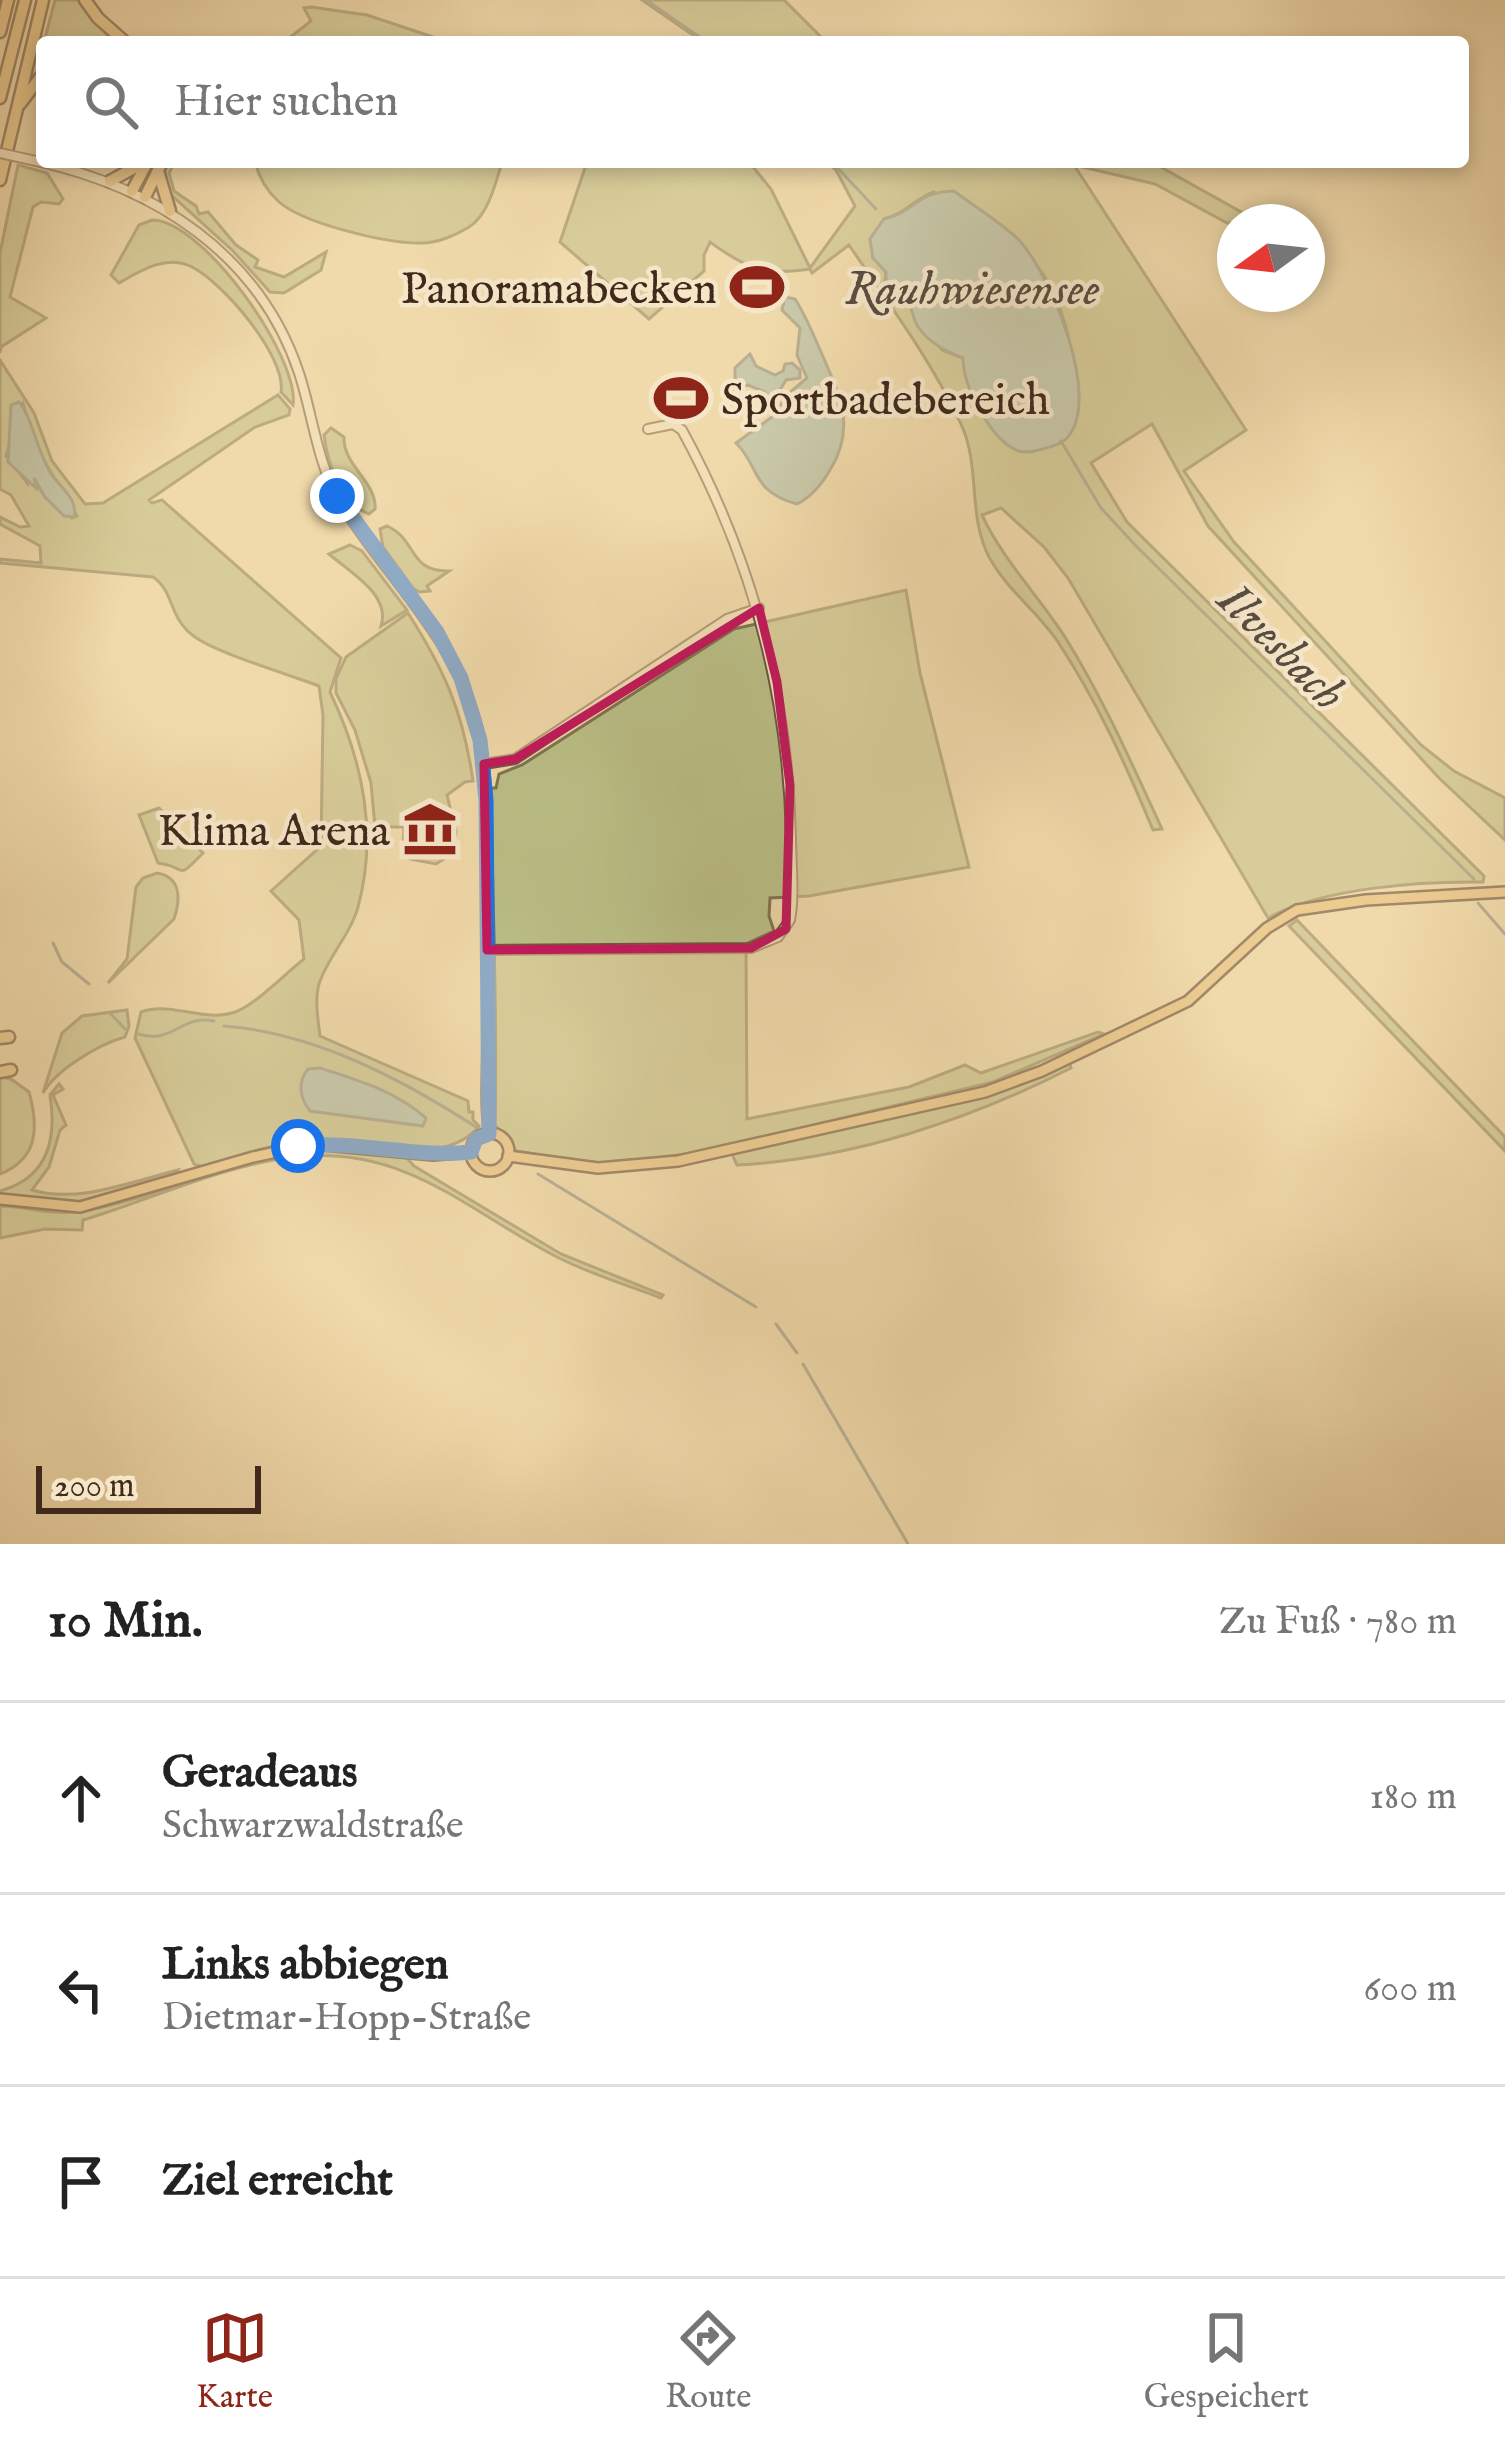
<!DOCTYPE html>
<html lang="de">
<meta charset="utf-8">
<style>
:root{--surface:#fff;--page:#f2f2f2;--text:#222;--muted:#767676;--line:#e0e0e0;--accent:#8f2418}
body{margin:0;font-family:"IM FELL English",serif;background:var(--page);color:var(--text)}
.compass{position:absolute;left:1217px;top:204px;width:108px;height:108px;border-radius:50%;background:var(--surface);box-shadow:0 6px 18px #0003;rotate:255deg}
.scale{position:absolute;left:36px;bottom:30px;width:225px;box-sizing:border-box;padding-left:12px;border:6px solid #41291b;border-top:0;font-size:33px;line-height:42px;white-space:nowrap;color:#41291b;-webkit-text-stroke:9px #f5e6c8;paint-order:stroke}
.stop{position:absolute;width:36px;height:36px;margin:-27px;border:9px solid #1a73e8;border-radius:50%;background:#fff}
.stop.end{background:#1a73e8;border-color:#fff;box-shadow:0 3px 12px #0008}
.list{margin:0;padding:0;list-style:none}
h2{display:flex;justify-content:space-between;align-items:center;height:156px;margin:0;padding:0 48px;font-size:51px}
h2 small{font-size:39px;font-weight:400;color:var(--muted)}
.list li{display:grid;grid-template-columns:78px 1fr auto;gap:36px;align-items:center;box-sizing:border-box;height:192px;padding:0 48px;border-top:3px solid var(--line)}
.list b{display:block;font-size:45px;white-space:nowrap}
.list p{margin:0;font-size:39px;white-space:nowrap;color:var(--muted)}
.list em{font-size:39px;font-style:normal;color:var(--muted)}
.icon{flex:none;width:66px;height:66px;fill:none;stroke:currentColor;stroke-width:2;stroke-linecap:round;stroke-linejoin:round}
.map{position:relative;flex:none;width:1505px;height:1544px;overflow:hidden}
.search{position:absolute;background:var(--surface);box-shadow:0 6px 18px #0003;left:36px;right:36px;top:36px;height:132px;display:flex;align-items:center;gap:30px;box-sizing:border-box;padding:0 42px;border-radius:12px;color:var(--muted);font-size:45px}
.sheet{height:732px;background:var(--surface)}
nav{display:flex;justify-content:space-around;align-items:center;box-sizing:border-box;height:168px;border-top:3px solid var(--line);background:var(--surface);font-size:33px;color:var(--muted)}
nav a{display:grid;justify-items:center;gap:6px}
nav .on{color:var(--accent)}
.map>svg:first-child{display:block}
</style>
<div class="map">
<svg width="1505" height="1544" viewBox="0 0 1505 1544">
<rect width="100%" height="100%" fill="#f0d9aa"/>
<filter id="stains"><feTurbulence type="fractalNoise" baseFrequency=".00167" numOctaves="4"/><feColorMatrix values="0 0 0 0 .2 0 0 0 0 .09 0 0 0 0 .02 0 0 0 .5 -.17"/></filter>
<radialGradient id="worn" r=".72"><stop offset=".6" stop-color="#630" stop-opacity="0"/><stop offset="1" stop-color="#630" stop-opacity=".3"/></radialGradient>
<g fill="#bbbf87" stroke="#7e7451" stroke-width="3" fill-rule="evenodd">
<path d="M55,0H81L94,21L118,42H44Z"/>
<path d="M642,0H784L826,42H703Z"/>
<path d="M311,7L367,15L448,42H284L311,21L304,8Z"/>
<path d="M168,162H175L169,173L174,191L196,206L199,214L208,212L236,245L258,260L255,267L284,277L326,252L321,270L284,293L270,292L233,251L168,192L165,171Z"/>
<path d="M255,162H502C496,182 488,216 469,227C458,234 437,244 419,243C386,243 303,224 278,201C267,191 259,177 255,162Z"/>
<path d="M587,162H749L771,189L810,268L855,206L836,170L826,162H1142L1157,165L1259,222L1227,223L1155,184L1074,165L1246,430L1184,471L1234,542L1421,745L1454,771L1505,798V840L1439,778L1208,526L1152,424L1091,463L1127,522L1484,876L1483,882C1422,881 1321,888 1268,918L1068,578L1044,547L1001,508L982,515C1003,560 1038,595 1065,637C1103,698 1132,764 1162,829L1153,830C1126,765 1097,701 1058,642C1038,612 1007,590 989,557C967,514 981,467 961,424C933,363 887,301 849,245L812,273L810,269C764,276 747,269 710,242L704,255V271L649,319L560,242ZM934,192C957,208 1026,251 1040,270C1066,305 1072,354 1079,396L1032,452C988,446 974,395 963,358L942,350L910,306L891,293L885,281L886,272L873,258L870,239L884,219C905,214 914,199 934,192Z"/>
<path d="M18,165L47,173L63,199L59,204L41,202L33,207L10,297L46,318L1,347L0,353V253Z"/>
<path d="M152,220C203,220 300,358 293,405L281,392C287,357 221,280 190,266C165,255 140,271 119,283L111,275L139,225Z"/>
<path d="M0,360L34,413L52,461L85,504L103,503L278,395L290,409L289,415L255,427L149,500L152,503L162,500L341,658L330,692C362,759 378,834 358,907C351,933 329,956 320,981C314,997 318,1019 320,1036L468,1101L469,1112H473V1120L479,1126C443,1172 350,1138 297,1142C266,1145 236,1158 206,1168L194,1164L135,1038L141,1012C173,1001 204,1023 235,1012C254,1006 286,973 304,959L299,920L271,891L321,846L323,715L319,686C288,674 219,654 195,637C168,618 175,592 153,577L0,563V559L41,563L40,546L0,524V517L20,527L29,526L11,495L0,489ZM23,404L37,449L77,516L72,518L45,497L31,475L28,484L6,456Z"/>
<path d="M331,428L344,437C343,466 377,482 375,509L369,514C341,504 328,465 324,435Z"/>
<path d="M387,526C418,540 408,572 449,571L427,586L430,591L419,592L413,588L383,547L380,529Z"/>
<path d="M350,545L362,551L407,610L381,626C391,595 351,573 329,554Z"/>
<path d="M906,590L920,673L969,867L809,896L770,898L769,916L774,931L746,944L747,1119L909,1087L965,1065L981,1073L1098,1032L1104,1034L993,1082L696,1153L603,1164L516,1151L495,1125C498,1012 492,901 491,788H496L499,774L522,765L734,629Z"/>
<path d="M408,613C445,671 463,712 473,781L465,782L447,795L456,832L450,855L436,864L410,859L403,845L404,827H375L371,783L355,730L336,693V679L346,657Z"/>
<path d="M159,808L203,853C175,882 188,867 158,863L139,815Z"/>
<path d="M157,873C181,877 181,899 174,919L108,983L127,959L136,887L143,878Z"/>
<path d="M1297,920L1505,1137V1151L1289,926Z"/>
<path d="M127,1010L129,1026L125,1037C99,1044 56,1070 43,1093L62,1033L82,1016Z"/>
<path d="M1069,1062L1071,1068C969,1120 852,1159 737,1165L732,1154L993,1094Z"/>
<path d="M0,1077L11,1079L29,1092C39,1128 38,1159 0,1174Z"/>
<path d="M59,1084L63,1089L53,1095L66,1125L60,1130L49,1167L32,1190C77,1204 134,1181 178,1170L173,1178L79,1203L0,1196V1191C48,1178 57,1139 50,1095Z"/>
<path d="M325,1147L405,1156L414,1166L561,1254L663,1295L661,1298C627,1285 590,1274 557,1257C467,1211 406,1145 295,1157C223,1165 152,1199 83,1220L82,1230L45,1229L0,1238V1206C24,1206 49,1215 74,1212C160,1201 238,1152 325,1147Z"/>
</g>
<g fill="#9bb9ae" stroke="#777f73" stroke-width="3">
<path d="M954,191C975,207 1001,222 1020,241C1050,275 1103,398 1067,438C1060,445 1053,446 1043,449C1035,451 1024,454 1016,450C990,438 963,386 963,358C945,351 923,340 915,321C911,311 914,311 907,303C895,291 885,291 886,272L873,258L870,239L884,219C916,212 915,192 954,191Z"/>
<path d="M785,297L795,299C806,316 813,334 821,352C839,394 857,427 830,470C822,484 811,497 797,504C750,491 760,466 736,443L772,417L789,393L807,378L797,355L800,328L782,310Z"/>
<path d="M750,354L756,366L775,375L783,371L785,364L792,363L800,370V378L786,380L773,402L763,391L748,385L735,389V368Z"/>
<path d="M19,402C32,417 37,452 52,475C63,490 78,500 74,517L64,516L45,497L34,478L36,488L8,462L11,405Z"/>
<path d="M320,1068C358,1080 395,1091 426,1118L423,1126L310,1111C300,1098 297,1083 308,1069Z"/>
</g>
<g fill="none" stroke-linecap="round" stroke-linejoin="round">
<g stroke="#777f73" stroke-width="3">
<path d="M646,0L707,42"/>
<path d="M832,162L876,209"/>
<path d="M1061,441L1101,508L1136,546L1474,879"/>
<path d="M1478,903L1505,934"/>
<path d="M53,943L62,962L89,984"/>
<path d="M110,1013L125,1029"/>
<path d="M224,1026C314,1033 400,1078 476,1127"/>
<path d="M138,1034C173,1045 181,1014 214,1021"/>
<path d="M538,1174L756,1307"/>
<path d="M776,1324L797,1353"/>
<path d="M803,1364L908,1544"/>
</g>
<defs>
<g id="minor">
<path d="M36,161C154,187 259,253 299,373C313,416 317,463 340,502C390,584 463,643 481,743C488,782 486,822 486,861C487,922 487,982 487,1043C487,1073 484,1104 489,1134"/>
<path d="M484,764L515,759L727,619L759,608"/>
<path d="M487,950L751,948L778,937L790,920C795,894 791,864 791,837C788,691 752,558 682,430L673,424L648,429"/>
</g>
<g id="major">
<circle cx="490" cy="1152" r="19"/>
<path d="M508,1156L598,1168L678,1161L985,1092L1042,1071L1188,1001L1267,928L1297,910L1366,900L1505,892"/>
<path d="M0,1199L80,1207L253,1157L313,1144L433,1155L471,1152"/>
</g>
<g id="highway">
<path d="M85,0L98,18L125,42"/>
<path d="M0,32L8,0"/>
<path d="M0,98L25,0"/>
<path d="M20,104L42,75"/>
<path d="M158,171L170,211"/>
<path d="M0,180L43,0"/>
<path d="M110,181L145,162"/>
<path d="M132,191L146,165"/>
<path d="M145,197L162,162"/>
<path d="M0,1038L9,1037"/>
<path d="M0,1072L11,1070"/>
</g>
</defs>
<use href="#minor" stroke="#6d553f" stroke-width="12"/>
<use href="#major" stroke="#41291b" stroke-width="14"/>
<use href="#highway" stroke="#41291b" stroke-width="15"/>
<use href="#minor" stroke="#f5e6c8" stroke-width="8"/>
<use href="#major" stroke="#e8bc75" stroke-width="9"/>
<use href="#highway" stroke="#e8bc75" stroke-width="10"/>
<defs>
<path id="minor-bridge" d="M0,153L36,161"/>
</defs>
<use href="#minor-bridge" stroke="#6d553f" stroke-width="12" stroke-linecap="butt"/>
<use href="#minor-bridge" stroke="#f5e6c8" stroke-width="8"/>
</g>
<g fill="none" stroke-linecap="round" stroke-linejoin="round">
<path stroke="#1a73e8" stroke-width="15" d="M298,1146C356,1140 413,1158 471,1152L476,1139L489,1134L486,800L480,740L461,678L437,632L337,496"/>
</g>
<path d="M0 0H1505V1544H0ZM759,608L777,682L790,785L786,929L751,948L487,950L484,764L515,759Z" fill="#f0d9aa" fill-opacity=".55" fill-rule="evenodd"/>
<path fill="none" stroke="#c2185b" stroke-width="9" stroke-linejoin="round" d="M759,608L777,682L790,785L786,929L751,948L487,950L484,764L515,759Z"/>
<defs>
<symbol id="stadium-bare" viewBox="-9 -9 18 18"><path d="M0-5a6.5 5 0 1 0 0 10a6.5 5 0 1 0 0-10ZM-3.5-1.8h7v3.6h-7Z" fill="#8f2418" stroke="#f5e6c8" stroke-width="2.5" paint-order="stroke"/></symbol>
<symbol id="museum-bare" viewBox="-9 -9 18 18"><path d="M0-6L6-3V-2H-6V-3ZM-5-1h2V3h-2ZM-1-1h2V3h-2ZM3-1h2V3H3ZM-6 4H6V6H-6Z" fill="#8f2418" stroke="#f5e6c8" stroke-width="2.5" paint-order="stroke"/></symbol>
</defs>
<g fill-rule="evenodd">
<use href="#stadium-bare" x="719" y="249" width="76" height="76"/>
<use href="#stadium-bare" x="643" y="360" width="76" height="76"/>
<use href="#museum-bare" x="392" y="791" width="76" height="76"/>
</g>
<g text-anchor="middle" stroke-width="9" stroke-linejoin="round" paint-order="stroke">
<g font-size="45" fill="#41291b" stroke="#f5e6c8" text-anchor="end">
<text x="717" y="303">Panoramabecken</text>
<text x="721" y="414" text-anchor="start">Sportbadebereich</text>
<text x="390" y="845">Klima Arena</text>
</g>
<g font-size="48" font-style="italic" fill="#584d40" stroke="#f5e6c8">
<text x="972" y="304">Rauhwiesensee</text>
<text transform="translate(1283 645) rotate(45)" y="17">Ilvesbach</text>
</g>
</g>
<rect width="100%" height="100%" filter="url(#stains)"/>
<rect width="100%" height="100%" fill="url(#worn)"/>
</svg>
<svg class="compass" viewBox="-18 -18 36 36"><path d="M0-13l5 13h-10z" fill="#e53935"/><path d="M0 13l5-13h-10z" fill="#767676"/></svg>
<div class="scale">200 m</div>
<div class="stop" style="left:298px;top:1146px"></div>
<div class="stop end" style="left:337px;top:496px"></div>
<div class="search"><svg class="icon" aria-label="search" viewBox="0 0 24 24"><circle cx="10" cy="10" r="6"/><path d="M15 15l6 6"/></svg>Hier suchen</div>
</div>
<section class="sheet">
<h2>10 Min.<small>Zu Fuß · 780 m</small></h2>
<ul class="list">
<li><svg class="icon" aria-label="ahead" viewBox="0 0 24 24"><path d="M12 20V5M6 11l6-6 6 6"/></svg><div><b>Geradeaus</b><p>Schwarzwaldstraße</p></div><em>180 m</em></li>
<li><svg class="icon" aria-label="left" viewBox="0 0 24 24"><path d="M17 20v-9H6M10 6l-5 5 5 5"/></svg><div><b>Links abbiegen</b><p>Dietmar-Hopp-Straße</p></div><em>600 m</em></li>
<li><svg class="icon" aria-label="arrive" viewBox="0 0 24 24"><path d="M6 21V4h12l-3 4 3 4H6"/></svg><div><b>Ziel erreicht</b></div></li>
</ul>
</section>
<nav>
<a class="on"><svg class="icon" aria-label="map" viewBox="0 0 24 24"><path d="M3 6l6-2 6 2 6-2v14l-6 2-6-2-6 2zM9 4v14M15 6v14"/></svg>Karte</a>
<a><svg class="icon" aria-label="directions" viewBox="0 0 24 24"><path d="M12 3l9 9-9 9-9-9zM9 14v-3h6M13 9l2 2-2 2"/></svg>Route</a>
<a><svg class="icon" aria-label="saved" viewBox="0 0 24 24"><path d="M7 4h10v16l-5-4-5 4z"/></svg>Gespeichert</a>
</nav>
